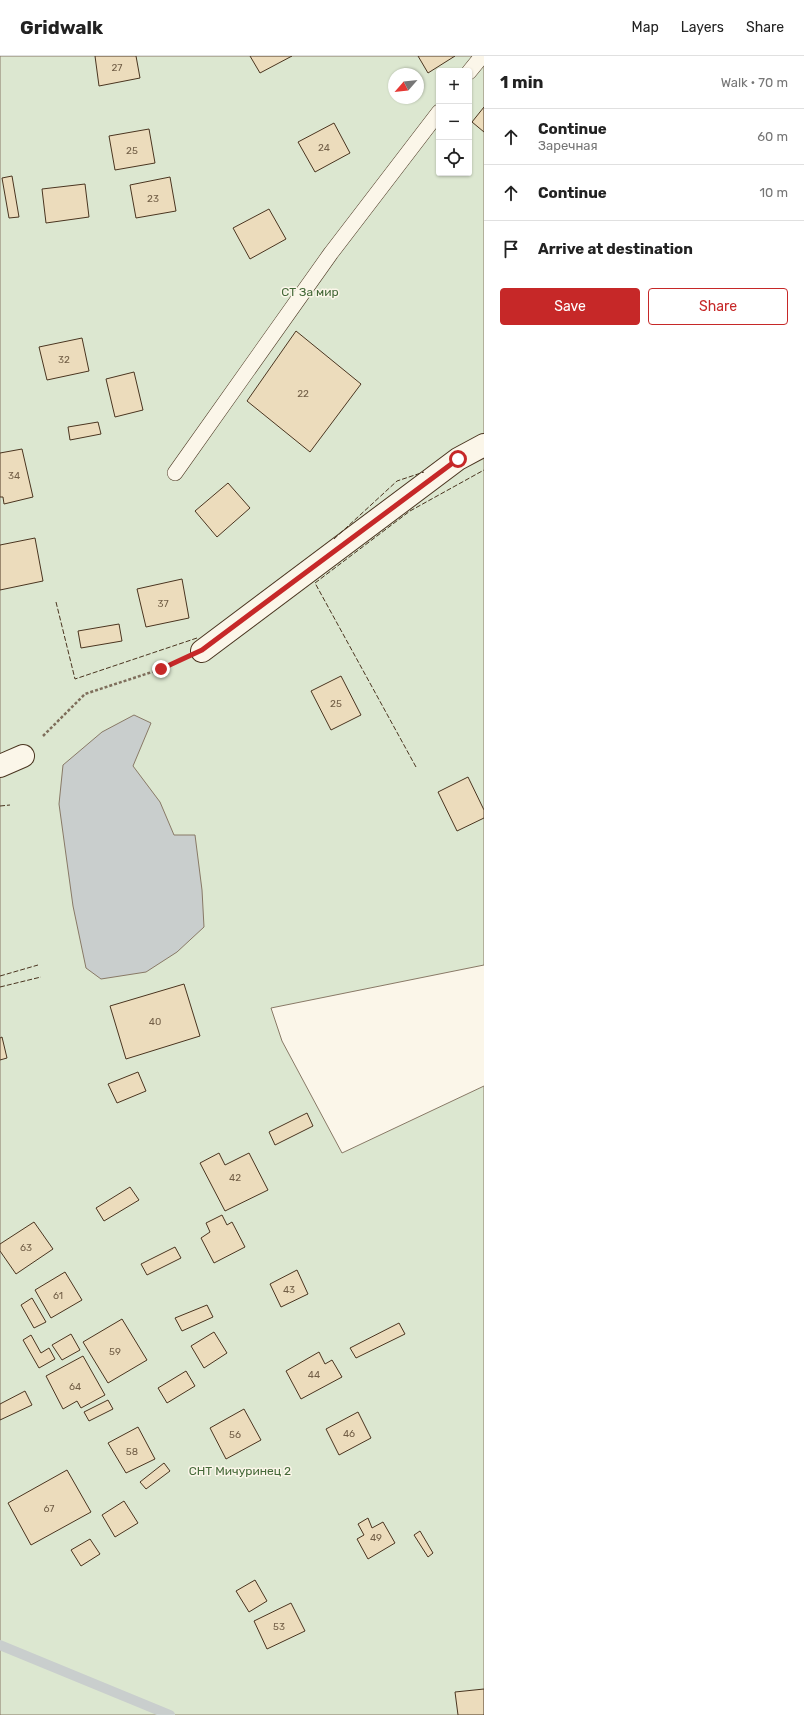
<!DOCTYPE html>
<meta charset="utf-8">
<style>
:root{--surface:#fff;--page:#f2f2f2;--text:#222;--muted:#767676;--line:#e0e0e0;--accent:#c62828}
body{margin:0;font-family:Rubik,sans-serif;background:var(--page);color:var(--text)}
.controls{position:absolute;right:12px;top:12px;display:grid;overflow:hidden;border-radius:4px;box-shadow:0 1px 3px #0004}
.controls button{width:36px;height:36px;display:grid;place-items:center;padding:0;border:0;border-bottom:1px solid var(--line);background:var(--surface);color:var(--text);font:20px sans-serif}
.compass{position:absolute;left:388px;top:12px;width:36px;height:36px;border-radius:50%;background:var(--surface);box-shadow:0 1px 3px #0004;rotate:242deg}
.stop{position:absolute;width:12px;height:12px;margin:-9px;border:3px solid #c62828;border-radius:50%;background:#fff}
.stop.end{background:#c62828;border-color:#fff;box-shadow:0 1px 4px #0008}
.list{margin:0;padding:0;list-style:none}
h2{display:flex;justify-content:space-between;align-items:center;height:52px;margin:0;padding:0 16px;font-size:17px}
h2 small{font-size:13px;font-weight:400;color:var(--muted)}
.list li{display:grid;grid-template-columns:26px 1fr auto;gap:12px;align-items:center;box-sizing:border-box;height:56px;padding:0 16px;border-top:1px solid var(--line)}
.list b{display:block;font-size:15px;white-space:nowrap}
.list p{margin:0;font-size:13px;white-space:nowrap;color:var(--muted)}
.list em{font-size:13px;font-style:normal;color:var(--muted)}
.actions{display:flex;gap:8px;padding:12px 16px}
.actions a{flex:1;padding:9px 0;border:1px solid var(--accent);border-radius:4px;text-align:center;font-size:14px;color:var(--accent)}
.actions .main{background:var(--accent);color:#fff}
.icon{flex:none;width:22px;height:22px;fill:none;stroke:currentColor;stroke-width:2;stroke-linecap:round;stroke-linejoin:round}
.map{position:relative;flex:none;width:484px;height:1659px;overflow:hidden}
header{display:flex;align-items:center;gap:24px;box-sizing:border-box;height:56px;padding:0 20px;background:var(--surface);border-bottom:1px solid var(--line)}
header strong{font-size:19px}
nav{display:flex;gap:22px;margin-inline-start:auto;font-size:14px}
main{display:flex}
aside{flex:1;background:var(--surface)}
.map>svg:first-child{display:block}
</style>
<header>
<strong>Gridwalk</strong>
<nav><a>Map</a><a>Layers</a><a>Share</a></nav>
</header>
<main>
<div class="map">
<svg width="484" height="1659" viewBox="0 0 484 1659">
<rect width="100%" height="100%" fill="#fbf6e9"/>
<path fill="#dce7d0" stroke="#887966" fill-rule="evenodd" d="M0,0H484V909L271,952L282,985L342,1097L484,1030V1659H0ZM439,15H469V117H439ZM394,18H418V42H394Z"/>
<path fill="#c9cecd" stroke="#887966" d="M134,659L151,667L133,710L160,746L174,779H195L202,834L204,871L177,896L146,916L101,923L86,912L73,850L59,748L63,709L102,676Z"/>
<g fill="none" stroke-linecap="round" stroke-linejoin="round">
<path stroke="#c9cecd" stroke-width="10" d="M0,1589L170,1659"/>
</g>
<g fill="#ecdcbc" stroke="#4a3520">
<path d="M95,0H136L140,22L99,30Z"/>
<path d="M250,0H292L260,17Z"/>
<path d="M418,0H455L428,17Z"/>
<path d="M484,51V76L472,66Z"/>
<path d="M334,67L350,97L315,116L298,86Z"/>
<path d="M149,73L155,107L115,114L109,80Z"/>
<path d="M12,120L19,161L9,162L2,122Z"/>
<path d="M170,121L176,155L136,162L130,129Z"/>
<path d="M85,128L89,161L46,167L42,133Z"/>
<path d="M269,153L286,183L250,203L233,172Z"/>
<path d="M296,275L361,328L310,396L247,345Z"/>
<path d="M82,282L89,315L47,324L39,291Z"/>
<path d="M134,316L143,354L115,361L106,323Z"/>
<path d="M98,366L101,378L70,384L68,371Z"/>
<path d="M22,393L33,441L4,448L3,441H0V397Z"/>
<path d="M228,427L250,452L217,481L195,455Z"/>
<path d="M35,482L43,525L0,534V489Z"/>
<path d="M182,523L189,562L146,571L137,533Z"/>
<path d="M119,568L122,585L81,592L78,575Z"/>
<path d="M341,620L361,659L331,674L311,635Z"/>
<path d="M468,721L484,754V762L457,775L438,736Z"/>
<path d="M184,928L200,980L126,1003L110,950Z"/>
<path d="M2,981L7,1002L0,1004V982Z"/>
<path d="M138,1016L146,1035L117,1047L108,1028Z"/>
<path d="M307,1057L313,1070L275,1089L269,1076Z"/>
<path d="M219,1097L225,1109L249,1097L268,1134L225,1155L200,1107Z"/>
<path d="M130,1131L139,1144L104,1165L96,1152Z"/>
<path d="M222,1159L227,1169L232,1166L245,1191L214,1207L201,1182L210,1176L206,1167Z"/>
<path d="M34,1166L53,1193L16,1218L0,1195V1188Z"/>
<path d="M175,1191L181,1202L147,1219L141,1208Z"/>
<path d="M297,1214L308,1238L281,1251L270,1228Z"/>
<path d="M65,1216L82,1244L51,1262L35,1234Z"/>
<path d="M32,1242L46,1266L34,1272L21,1249Z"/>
<path d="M207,1249L213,1261L182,1275L175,1262Z"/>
<path d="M122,1263L147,1304L108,1327L83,1286Z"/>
<path d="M399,1267L405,1278L356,1302L350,1292Z"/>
<path d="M214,1276L227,1297L204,1312L191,1290Z"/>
<path d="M71,1278L80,1294L62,1304L52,1289Z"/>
<path d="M31,1279L41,1297L49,1292L55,1303L39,1312L23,1284Z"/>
<path d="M319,1296L325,1308L332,1304L342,1321L301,1343L286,1315Z"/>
<path d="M83,1300L105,1339L81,1352L77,1345L63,1353L46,1320Z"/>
<path d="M186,1315L195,1330L167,1347L158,1332Z"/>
<path d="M25,1335L32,1349L0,1364V1348Z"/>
<path d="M108,1344L113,1353L89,1365L84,1356Z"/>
<path d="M244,1353L261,1384L226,1403L210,1372Z"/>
<path d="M358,1356L371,1382L339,1399L326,1373Z"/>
<path d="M138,1371L155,1403L126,1417L108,1387Z"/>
<path d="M164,1407L170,1415L146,1433L140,1426Z"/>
<path d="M67,1414L91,1456L31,1489L8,1447Z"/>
<path d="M124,1445L138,1467L115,1481L102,1459Z"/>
<path d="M368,1462L372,1472L383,1466L395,1487L368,1503L357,1483L364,1479L358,1468Z"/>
<path d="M420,1475L433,1497L428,1501L414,1479Z"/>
<path d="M90,1483L100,1498L81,1510L71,1494Z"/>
<path d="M255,1524L267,1545L249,1556L236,1535Z"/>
<path d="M291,1547L305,1575L267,1593L254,1565Z"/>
<path d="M484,1633V1659H458L455,1636Z"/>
</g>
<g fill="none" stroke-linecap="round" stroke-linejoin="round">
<defs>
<g id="service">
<path d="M469,16L482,0"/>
<path d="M175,417L331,197L439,56"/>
</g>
<g id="minor">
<path d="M202,595L458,403L484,389"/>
<path d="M0,710L23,700"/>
</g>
</defs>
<use href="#service" stroke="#4a3520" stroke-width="16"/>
<use href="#minor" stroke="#4a3520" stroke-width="24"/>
<path stroke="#7f6f5c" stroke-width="2.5" stroke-dasharray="3 2" stroke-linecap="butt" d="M43,680L85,638L161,613L176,606"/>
<use href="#service" stroke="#fbf6e9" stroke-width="15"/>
<use href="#minor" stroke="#fbf6e9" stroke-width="22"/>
<g stroke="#4a3520" stroke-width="1" stroke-dasharray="5 2" stroke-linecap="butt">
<path d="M334,483L397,425L424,416"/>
<path d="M56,546L75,623L197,582"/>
<path d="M416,711L315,527L410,455L484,414"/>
<path d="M0,750L10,749"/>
<path d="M0,920L38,909"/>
<path d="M0,931L41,921"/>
</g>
</g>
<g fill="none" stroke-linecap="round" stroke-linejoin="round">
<path stroke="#c62828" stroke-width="5" d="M161,613L202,594L458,403"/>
</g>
<g text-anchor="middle" stroke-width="3" stroke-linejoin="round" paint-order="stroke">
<g font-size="10" fill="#725f47">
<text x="117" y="15">27</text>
<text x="324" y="95">24</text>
<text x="132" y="98">25</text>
<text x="153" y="146">23</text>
<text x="64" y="307">32</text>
<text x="303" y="341">22</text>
<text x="14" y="423">34</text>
<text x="163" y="551">37</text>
<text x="336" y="651">25</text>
<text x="155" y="969">40</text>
<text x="235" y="1125">42</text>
<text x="26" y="1195">63</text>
<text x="289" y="1237">43</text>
<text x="58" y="1243">61</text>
<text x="115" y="1299">59</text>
<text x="314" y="1322">44</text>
<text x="75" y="1334">64</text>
<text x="349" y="1381">46</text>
<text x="235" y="1382">56</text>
<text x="132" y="1399">58</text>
<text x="49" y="1456">67</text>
<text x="376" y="1485">49</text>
<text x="279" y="1574">53</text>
</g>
<g font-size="12" fill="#436837" stroke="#fbf6e9">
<text x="310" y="240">СТ За мир</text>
<text x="240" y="1419">СНТ Мичуринец 2</text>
</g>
</g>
</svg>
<div class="controls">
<button>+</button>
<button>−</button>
<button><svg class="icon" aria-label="locate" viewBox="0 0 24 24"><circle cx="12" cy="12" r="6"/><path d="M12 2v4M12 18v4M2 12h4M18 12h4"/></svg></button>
</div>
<svg class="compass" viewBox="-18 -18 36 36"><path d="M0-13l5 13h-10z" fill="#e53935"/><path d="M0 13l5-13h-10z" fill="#767676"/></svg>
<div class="stop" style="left:458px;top:403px"></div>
<div class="stop end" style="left:161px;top:613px"></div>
</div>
<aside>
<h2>1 min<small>Walk · 70 m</small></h2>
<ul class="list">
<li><svg class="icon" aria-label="ahead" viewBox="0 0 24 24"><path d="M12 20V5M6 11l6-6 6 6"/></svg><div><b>Continue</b><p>Заречная</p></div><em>60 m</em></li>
<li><svg class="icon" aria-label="ahead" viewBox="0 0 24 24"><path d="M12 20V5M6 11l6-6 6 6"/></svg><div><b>Continue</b></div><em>10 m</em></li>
<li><svg class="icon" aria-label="arrive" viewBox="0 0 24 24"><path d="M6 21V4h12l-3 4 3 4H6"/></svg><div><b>Arrive at destination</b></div></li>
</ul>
<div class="actions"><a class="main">Save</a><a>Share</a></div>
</aside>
</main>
